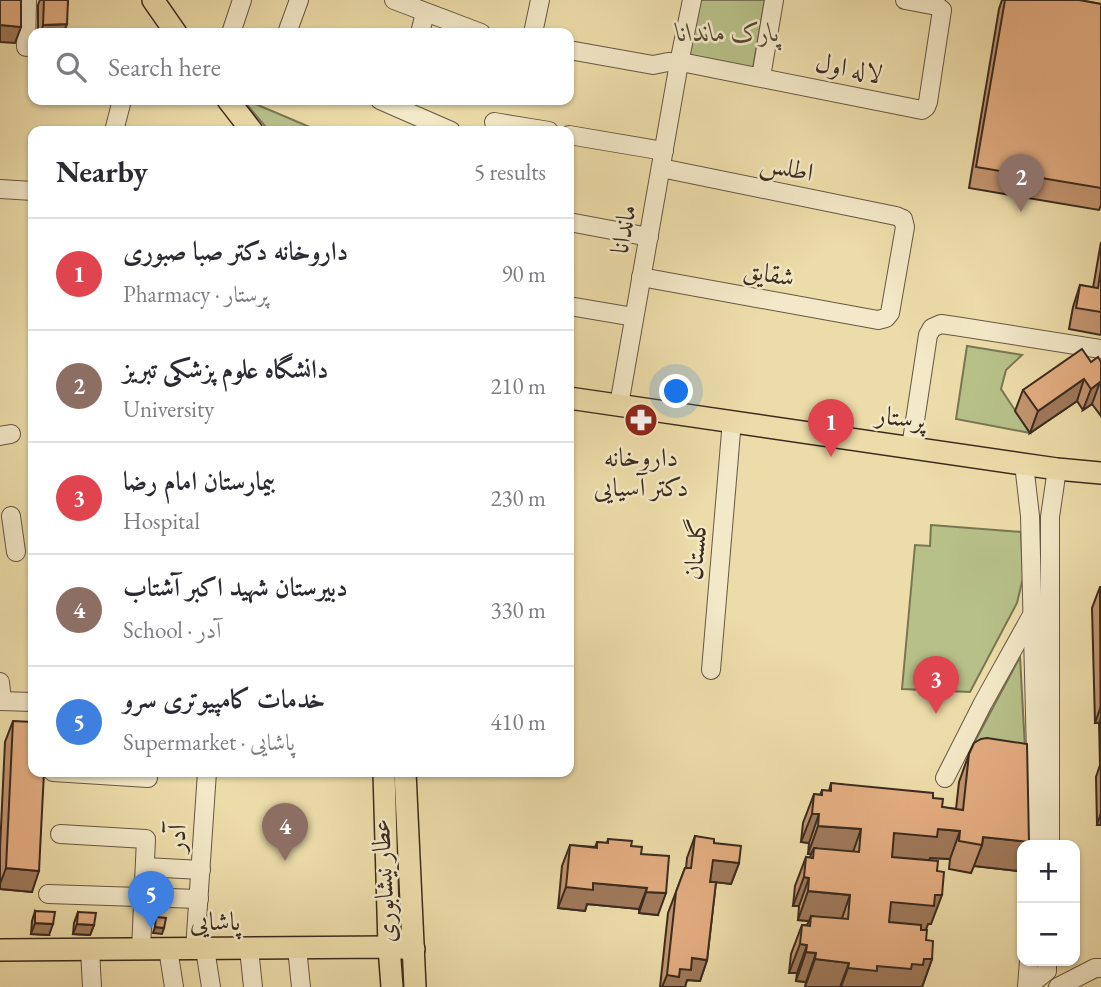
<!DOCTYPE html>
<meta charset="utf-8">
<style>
:root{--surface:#fff;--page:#f2f2f3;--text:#2b2b33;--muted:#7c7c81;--line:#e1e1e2;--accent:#ea580c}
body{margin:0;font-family:"EB Garamond",Amiri,serif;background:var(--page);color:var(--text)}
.controls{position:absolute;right:21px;bottom:21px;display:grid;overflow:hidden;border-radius:14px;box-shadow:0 2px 5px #0004}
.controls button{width:63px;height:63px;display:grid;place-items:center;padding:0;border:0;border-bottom:2px solid var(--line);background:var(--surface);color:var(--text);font:35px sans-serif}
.you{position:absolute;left:677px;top:392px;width:24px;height:24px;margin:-18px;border:5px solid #fff;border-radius:50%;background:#1a73e8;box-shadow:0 0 0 10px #1a73e833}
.badge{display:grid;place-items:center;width:46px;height:46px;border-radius:50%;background:var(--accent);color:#fff;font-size:23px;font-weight:700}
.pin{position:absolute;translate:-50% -58px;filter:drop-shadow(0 2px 4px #0008)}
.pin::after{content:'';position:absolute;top:37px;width:24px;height:21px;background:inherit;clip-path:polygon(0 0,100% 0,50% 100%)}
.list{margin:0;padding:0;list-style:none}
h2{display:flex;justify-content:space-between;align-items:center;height:91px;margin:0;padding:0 28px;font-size:30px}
h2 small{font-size:23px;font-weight:400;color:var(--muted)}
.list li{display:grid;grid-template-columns:46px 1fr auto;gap:21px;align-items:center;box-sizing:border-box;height:112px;padding:0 28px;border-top:2px solid var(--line)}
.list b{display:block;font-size:26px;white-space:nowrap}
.list p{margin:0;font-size:23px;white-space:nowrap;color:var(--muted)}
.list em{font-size:23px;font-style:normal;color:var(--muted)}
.icon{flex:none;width:38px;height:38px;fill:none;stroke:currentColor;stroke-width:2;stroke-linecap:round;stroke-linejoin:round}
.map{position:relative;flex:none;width:1101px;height:987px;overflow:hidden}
.search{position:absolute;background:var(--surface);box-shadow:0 2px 5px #0004;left:28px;top:28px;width:546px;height:77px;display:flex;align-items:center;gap:18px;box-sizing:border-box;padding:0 24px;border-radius:14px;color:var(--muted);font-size:26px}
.panel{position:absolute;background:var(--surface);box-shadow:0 2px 5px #0004;left:28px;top:126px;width:546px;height:651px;border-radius:14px}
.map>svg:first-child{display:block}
</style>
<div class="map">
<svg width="1101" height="987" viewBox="0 0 1101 987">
<rect width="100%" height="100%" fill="#ecdca9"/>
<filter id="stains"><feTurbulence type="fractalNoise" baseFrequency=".00286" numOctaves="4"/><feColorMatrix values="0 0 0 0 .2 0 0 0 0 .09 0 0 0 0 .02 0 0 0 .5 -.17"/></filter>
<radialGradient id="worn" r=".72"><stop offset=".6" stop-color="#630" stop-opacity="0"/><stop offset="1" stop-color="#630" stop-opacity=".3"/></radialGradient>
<g fill="#b7c089" stroke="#797654" stroke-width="2">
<path d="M699,0H765L753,68L686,56Z"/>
<path d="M243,100H246L319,131H269Z"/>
<path d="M967,346L1022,355L1006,370L1001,389L1030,433L956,419Z"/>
<path d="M931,525L1021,532L1023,578L1017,603L970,692L902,689L915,545L930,546Z"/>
<path d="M1020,657L1025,748L973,745Z"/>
</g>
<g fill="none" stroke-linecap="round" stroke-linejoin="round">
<defs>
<g id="minor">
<path d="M394,0L481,33"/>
<path d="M231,33L242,0"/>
<path d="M287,33L299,0"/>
<path d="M420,33L425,13"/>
<path d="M533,33L540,0"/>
<path d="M26,47L27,0"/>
<path d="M569,50L653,65L668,62L686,63L922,110L926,107L928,102L942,10L937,6L905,0"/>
<path d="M761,77L774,0"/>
<path d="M380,100L451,131"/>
<path d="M494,122L549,131"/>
<path d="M114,131L122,100"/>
<path d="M569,135L664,151"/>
<path d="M0,189L33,191"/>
<path d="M569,222L649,237"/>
<path d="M641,277L878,320L886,318L890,313L905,227L903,219L896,216L661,168"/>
<path d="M569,306L634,317"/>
<path d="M619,405L679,63L692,0"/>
<path d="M0,436L11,434"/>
<path d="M911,447L928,335L932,328L941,324L955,326L1101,349"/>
<path d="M1024,464L1030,516L1036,753V845"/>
<path d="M11,516L16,552"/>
<path d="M711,670L731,432"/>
<path d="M0,682L2,701"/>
<path d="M0,701L33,702"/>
<path d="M53,772L148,778"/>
<path d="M945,778L983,703L1032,615"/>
<path d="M60,834L146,839L141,949"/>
<path d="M1050,845V517L1057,469"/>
<path d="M145,867L201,870"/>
<path d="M48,894L199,899"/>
<path d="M297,948L301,987"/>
<path d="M168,949L174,987"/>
<path d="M195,949L207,772"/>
<path d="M205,949L211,987"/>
<path d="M249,949L253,987"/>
<path d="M90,950L92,987"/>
<path d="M1027,987L1047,971V961"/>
<path d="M1027,987L1029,961"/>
<path d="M1058,987L1095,968H1101"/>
</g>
<g id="major">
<path d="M153,0L176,33"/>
<path d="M228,100L252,131"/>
<path d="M569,398L1057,469L1101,473"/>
<path d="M384,772L389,947L392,987"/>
<path d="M405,772L415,987"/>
<path d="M0,950L389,947L414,949"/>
</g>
</defs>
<use href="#minor" stroke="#675742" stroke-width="20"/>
<use href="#major" stroke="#3b2b1f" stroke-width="24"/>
<use href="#minor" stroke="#f3e8c7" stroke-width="18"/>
<use href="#major" stroke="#ecdca9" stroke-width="21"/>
</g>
<g fill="#c3956f" stroke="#3b2b1f" stroke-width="2">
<path d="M40,0H68L64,33H38V5Z"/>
<path d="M1002,0H1079L1101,4V205L1099,210L969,188L999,9Z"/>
<path d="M1101,242V335L1069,329L1073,307L1080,285L1093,288Z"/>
<path d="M1091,362H1101V416L1092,404L1083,410L1077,401L1030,433L1015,411L1023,390Z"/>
<path d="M1100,587L1101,825H1097L1096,777L1100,765L1099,723H1095L1092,608Z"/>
<path d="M13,721L32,892L0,889V848L5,742Z"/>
<path d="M969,754L1029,842L1028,845H1022L1019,871L974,866L971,873L949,869L950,859L930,858L929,860L931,924H928L925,930L926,940L932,959L922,987H805L806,982L796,981L797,973H789L791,954L802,925H807L809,921L798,920L799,906H793L795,886L806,857L810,858L811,854H808L809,843L801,842L803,823L814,794L820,795L822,790L829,791L831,783L933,798L942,807L956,809L959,782Z"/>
<path d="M695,836L714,843L739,863L731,884L716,882L707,960L700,981L687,980L685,987H660L668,913L685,868H686L687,858Z"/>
<path d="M608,839L631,846L641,854L658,915L639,913V909L587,904L585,911L558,908L562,866L570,845L595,847L597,842L607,843Z"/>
<path d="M35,911L49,935L31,934L32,921Z"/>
<path d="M78,912L94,925L90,935L73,934L74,923Z"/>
</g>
<g fill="#9f795a" stroke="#3b2b1f" stroke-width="2">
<path d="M67,24L64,33H41L43,25Z"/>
<path d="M0,25L21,27L15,43L0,42Z"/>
<path d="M1084,379L1077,401L1030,433L1038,411Z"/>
<path d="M1100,382L1092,404L1083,410L1091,389Z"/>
<path d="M1101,706V718L1099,723H1095Z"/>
<path d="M1101,813V825H1097Z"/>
<path d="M812,814H819L809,843L801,842Z"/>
<path d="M818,826L861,829L851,858L814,848L811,854H808Z"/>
<path d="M938,829L960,831L950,859L930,858L927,866L884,862L894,833Z"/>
<path d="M983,837L1029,842L1028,845H1022V862L1019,871L974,866L982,845Z"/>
<path d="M713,860L739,863L731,884L705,881Z"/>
<path d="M6,868L39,871L32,892L0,889V884Z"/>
<path d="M804,877L809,878L799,906H793Z"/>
<path d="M593,883L647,888L639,909L587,904L585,911L558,908L566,887Z"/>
<path d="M808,891L850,895L840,924L811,916L809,921L798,920Z"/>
<path d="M646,892L666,893L658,915L639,913Z"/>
<path d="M935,895H942L931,924H928L924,935L880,931L891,902Z"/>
<path d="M35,923L53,924L49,935L31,934Z"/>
<path d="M77,924L94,925L90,935L73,934Z"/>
<path d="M155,927L164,928L162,934L153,933Z"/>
<path d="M800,944L807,945L797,973H789Z"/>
<path d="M806,952L816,953L806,982L796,981Z"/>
<path d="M692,958L707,960L700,981L687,980L685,987H662L667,975L680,969Z"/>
<path d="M815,959L849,963L840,987H805Z"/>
<path d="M924,959H932L922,987H841L848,968L912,964Z"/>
</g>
<g fill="#e3ad81" stroke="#3b2b1f" stroke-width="2">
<path d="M0,0H21V27L0,25Z"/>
<path d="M44,0H68L67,24L43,25Z"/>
<path d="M1005,0H1079L1101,4V188L976,167Z"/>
<path d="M1101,268V312L1076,308L1080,285L1098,288Z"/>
<path d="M1082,349L1091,362L1098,357L1101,362V384L1100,382L1091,389L1084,379L1038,411L1023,390Z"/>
<path d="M1100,587H1101V628Z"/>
<path d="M13,721L33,722V772H44L39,871L6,868Z"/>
<path d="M987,738L1027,744L1029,842L983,837L982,845L959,841L960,831L938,829L937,837L894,833L892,857L938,861L937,871L944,872L942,895H935L934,906L891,902L889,922L921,925V930H927L926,940L933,941L932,959H924L923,965L912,964L911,969L877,966V971L848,968L849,963L815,959L816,953L806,952L807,945L800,944L802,925L810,926L811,916L848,919L850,895L808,891L809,878L804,877L806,857L813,858L814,848L859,852L861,829L818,826L819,814H812L814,794L822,795V790L831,791V783L933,793V798L943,799L942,807L963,810L969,754L974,743L981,739Z"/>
<path d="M695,836L714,839V843L741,846L739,863L713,860L710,882H716L707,960L692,958L691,970L680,969L679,977L667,975L676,892L685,868H691Z"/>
<path d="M608,839L632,841L631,846L642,847L641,854L669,856L666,893L646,892L647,888L593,883V890L566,887L570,845L597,848V842L608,843Z"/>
<path d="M35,911L55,912L53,924L35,923Z"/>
<path d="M78,912L96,913L94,925L77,924Z"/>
<path d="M156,917L166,918L164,928L155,927Z"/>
</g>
<defs>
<symbol id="pharmacy-disc" viewBox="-11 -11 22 22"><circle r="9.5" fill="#8f2418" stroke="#f3e8c7"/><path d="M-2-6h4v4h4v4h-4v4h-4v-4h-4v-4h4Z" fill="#fff"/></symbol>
</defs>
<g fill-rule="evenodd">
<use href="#pharmacy-disc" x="622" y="401" width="38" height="38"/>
</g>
<g text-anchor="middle" stroke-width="5" stroke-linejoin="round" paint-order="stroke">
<g font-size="26" font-style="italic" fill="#544934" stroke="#f3e8c7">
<text x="728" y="41">پارک ماندانا</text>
</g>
<g font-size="26" fill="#3b2b1f" stroke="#f3e8c7">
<text transform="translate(849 68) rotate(11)" y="9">لاله اول</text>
<text transform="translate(787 167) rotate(12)" y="9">اطلس</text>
<text transform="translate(623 229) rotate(-80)" y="9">ماندانا</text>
<text transform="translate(769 273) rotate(10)" y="9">شقایق</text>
<text transform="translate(901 417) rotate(8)" y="9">پرستار</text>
<text transform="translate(695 549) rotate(-85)" y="9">گلستان</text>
<text transform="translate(176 838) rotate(-86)" y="9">آدر</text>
<text transform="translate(383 881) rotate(-93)" y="9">عطار نیشابوری</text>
<text x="215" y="930">پاشایی</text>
</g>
<g font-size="26" fill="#3b2b1f" stroke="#f3e8c7">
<text x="641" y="466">داروخانه<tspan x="641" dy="30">دکتر آسیایی</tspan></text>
</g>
</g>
<rect width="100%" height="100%" filter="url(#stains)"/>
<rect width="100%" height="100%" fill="url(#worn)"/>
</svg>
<div class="controls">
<button>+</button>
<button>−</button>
</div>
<div class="you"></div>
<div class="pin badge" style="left:831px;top:457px;background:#e0444e">1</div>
<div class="pin badge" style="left:1021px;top:212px;background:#8d6e63">2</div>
<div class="pin badge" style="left:936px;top:714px;background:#e0444e">3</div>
<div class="pin badge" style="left:285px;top:861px;background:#8d6e63">4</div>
<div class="pin badge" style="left:151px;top:929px;background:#3f7fe0">5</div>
<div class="search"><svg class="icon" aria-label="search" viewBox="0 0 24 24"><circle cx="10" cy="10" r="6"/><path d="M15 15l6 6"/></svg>Search here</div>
<section class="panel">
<h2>Nearby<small>5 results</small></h2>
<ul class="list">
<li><span class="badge" style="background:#e0444e">1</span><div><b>داروخانه دکتر صبا صبوری</b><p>Pharmacy · پرستار</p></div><em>90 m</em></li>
<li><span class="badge" style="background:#8d6e63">2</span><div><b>دانشگاه علوم پزشکی تبریز</b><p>University</p></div><em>210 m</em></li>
<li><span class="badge" style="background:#e0444e">3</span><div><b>بیمارستان امام رضا</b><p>Hospital</p></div><em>230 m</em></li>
<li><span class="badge" style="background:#8d6e63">4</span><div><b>دبیرستان شهید اکبر آشتاب</b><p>School · آدر</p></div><em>330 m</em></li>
<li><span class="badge" style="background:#3f7fe0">5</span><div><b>خدمات کامپیوتری سرو</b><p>Supermarket · پاشایی</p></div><em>410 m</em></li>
</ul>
</section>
</div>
